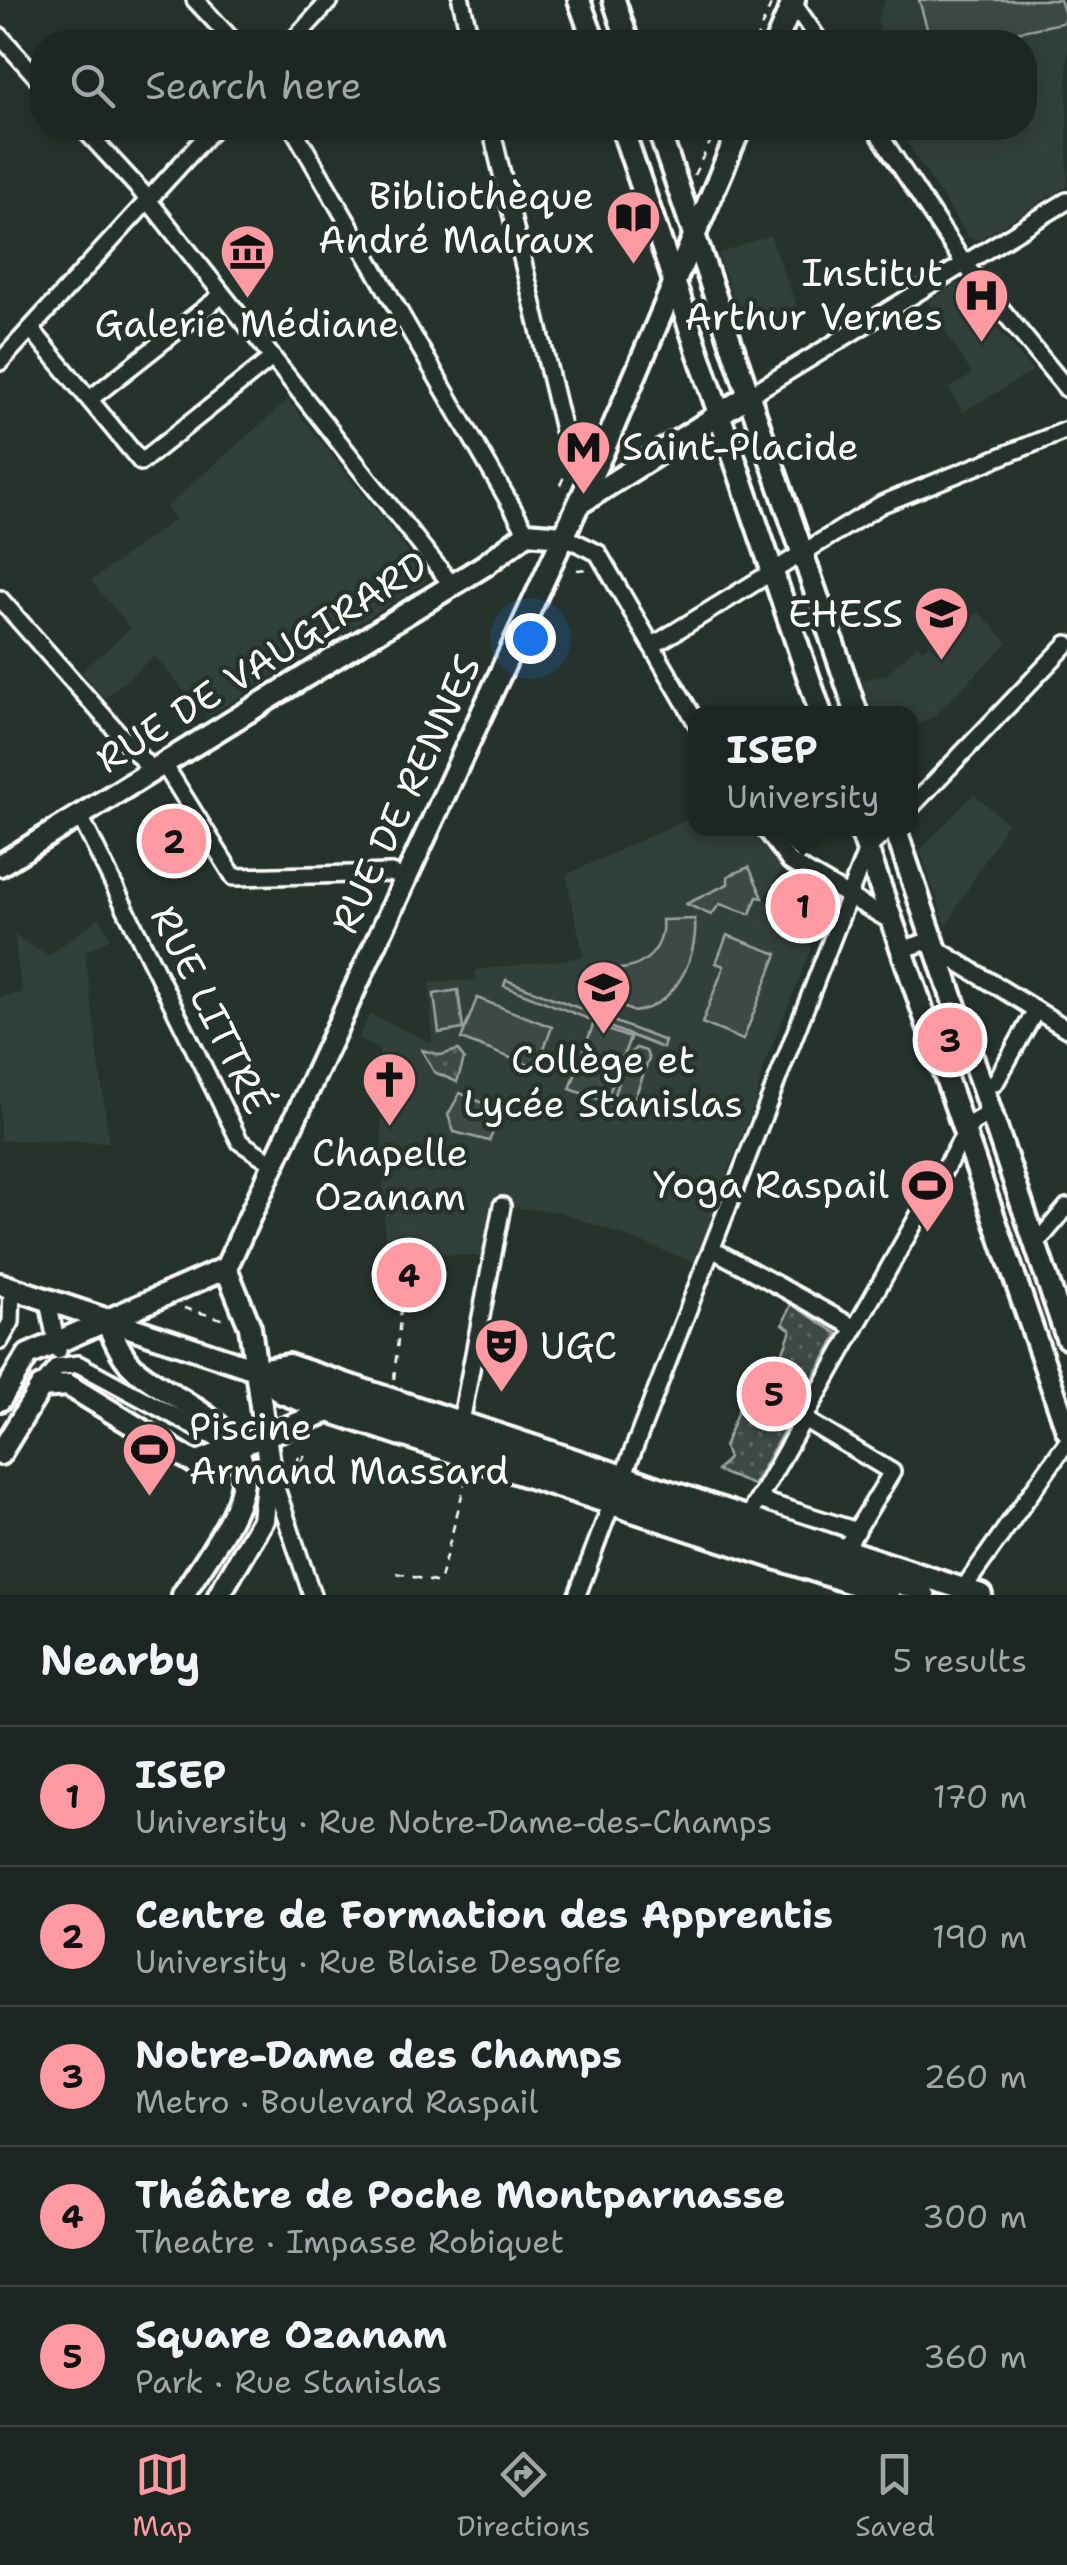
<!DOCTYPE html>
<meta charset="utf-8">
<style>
:root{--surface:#1c2622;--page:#29322f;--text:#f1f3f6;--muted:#a0a5a5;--line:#3a4340;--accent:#ff9aa2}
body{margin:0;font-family:"Shantell Sans",sans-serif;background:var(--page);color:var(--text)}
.you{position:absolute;left:530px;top:638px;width:35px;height:35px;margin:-25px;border:8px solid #fff;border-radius:50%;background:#1a73e8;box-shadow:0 0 0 15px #1a73e833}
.badge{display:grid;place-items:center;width:65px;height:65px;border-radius:50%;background:var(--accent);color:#111;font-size:32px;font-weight:700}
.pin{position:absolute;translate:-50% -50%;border:5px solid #fff;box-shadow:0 2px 10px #0006}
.popup{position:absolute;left:688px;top:706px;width:230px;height:130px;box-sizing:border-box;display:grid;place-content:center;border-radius:20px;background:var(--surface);filter:drop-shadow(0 2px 8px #0005);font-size:32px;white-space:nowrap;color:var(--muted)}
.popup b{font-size:38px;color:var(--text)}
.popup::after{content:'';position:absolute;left:50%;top:100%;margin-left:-20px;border:20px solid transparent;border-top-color:var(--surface)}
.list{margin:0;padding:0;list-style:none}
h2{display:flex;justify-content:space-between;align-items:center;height:130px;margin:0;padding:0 40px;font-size:42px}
h2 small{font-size:32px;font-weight:400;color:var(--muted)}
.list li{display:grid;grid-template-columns:65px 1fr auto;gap:30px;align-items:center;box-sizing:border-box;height:140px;padding:0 40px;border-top:2px solid var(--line)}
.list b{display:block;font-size:38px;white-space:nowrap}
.list p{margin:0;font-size:32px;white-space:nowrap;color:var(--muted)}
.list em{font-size:32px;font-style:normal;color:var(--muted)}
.icon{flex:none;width:55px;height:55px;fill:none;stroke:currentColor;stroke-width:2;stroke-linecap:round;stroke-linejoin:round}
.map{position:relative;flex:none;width:1067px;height:1595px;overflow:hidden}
.search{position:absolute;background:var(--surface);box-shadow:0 5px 25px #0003;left:30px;right:30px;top:30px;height:110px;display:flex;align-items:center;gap:25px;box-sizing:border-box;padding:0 35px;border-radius:40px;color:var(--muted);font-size:38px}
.sheet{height:830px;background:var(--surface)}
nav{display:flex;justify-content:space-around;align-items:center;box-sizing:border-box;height:140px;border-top:2px solid var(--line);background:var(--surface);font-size:28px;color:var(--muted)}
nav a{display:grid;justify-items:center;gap:5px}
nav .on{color:var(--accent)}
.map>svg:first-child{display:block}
</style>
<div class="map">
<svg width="1067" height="1595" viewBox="0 0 1067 1595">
<defs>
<pattern id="grass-dots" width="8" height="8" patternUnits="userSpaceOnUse" patternTransform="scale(2.5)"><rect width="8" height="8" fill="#3e4944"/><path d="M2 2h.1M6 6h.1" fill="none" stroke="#5b6460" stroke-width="1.8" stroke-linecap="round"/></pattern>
</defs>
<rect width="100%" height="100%" fill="#26332d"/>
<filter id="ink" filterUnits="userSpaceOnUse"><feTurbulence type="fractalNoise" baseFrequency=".01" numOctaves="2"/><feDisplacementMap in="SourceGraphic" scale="20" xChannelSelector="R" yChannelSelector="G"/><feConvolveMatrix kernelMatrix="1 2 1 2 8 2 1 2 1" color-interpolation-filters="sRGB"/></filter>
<g filter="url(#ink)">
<g fill="#333f3a">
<path d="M885,0H1067V186L978,240L969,238L897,128H1024V42H883L877,18Z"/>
<path d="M770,235L798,310L743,328L718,254Z"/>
<path d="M958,283L1033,371L963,412L949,389L972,374L928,302Z"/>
<path d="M288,400L427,575L425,582L207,717L154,656L105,698L81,672L131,628L91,581L175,519L166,507Z"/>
<path d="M978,612L1008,642L935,715L911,729L910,714L873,713L862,680L886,675L917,645L923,650L929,644L937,651Z"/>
<path d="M974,794L1007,823L946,926L920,850Z"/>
<path d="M695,815L696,828L749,829L782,869L764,899L788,914L790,935L812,947L762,1070L757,1096L694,1262L560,1212L494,1206L485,1257L385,1250L379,1049L358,1039L370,1014L432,1043L430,982L476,980V970L584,957L566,875Z"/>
<path d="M100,917L110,938L85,952L109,1142L0,1140V997L22,993L14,935L48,956Z"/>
</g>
<g fill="url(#grass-dots)" stroke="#9ea4a2" stroke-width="2.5">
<path d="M422,1050L441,1055L458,1050L464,1059L457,1082L434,1072Z"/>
<path d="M791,1304L838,1334L753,1485L717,1471L728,1458L724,1447L745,1392H759L775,1355L783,1352L791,1330L783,1324Z"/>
</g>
<g fill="#3e4944" stroke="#9ea4a2" stroke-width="2.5">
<path d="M919,0H1060L1066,17L1062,23L1012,33L1013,41L1007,42H931Z"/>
<path d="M749,867L763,898L757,897L750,914L720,904L711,915L686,904L728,884V876Z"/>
<path d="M695,919C698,958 675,1006 634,1012L612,1002L597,984L605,967C636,976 666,952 662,920Z"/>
<path d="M727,935L777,954L743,1040L702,1023L724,966L716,963Z"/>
<path d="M506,980L665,1041L663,1048L504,986Z"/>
<path d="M458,990L463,1029L439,1033L434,994Z"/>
<path d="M477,998L552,1027L537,1068L461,1039Z"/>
<path d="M593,1025L630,1038L606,1102L570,1089Z"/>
<path d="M636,1048L646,1051L649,1059L634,1100L621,1107L610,1105L629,1054Z"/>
<path d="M460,1093L497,1109L499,1119L489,1141L454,1132L448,1115Z"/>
</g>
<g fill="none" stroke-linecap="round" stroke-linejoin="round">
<defs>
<g id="minor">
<path d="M195,0L234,42"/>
<path d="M461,0L471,42"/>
<path d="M791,0L820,42"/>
<path d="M0,36L42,83"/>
<path d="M292,42L330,0"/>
<path d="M83,128L141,191L452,585"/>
<path d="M293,128L527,533"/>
<path d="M491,128L563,430L569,439L603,451"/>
<path d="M875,128L965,265L1067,389"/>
<path d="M31,329L141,462L272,358"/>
<path d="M0,362L214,128"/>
<path d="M748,396L1067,201"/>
<path d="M90,399L222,295"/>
<path d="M563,536L598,553L696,722"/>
<path d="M0,599L153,772"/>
<path d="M652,646L882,504L1067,430"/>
<path d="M165,766L234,877L392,873L405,879"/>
<path d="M910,808L1067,644"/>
<path d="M80,816L240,1142L274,1164"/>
<path d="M764,828L790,862L891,921"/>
<path d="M902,950L925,942L1067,1029"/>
<path d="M984,1087L995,1083L1036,1010"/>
<path d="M1035,1245L1067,1207"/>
<path d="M712,1249L855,1328"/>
<path d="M48,1301L58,1351"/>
<path d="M0,1341L11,1322L12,1288"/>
<path d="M262,1371L927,1595"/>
<path d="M41,1387L57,1367L78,1364L234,1448"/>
<path d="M804,1419L892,1472L845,1549"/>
<path d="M461,1422L502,1206"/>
<path d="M624,1474L867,849L890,828"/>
<path d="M272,1476L312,1595"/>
<path d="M759,1500L857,1531"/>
<path d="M749,1516L964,1135L972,1123L992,1111"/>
<path d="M963,1589L1067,1442"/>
<path d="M577,1595L611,1505"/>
</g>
<g id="major">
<path d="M579,0L594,42"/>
<path d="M614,0L628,42"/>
<path d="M776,42L794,0"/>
<path d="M622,128L821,714"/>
<path d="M658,128L857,714"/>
<path d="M579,504L748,396"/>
<path d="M860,828L1067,1430"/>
<path d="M895,828L1067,1338"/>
<path d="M0,865L485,565L527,533L563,536"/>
<path d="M226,1268L603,451L740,128"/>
<path d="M0,1284L258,1370L282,1393L329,1411L888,1595"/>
<path d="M106,1321C114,1336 120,1355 133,1367C175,1406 272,1427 235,1509C222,1539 200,1567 183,1595"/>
<path d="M258,1370L288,1365L981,1595"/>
<path d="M0,1400L28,1355L226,1268"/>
<path d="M0,1454L41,1387L68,1385L195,1463L329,1411"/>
<path d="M219,1595L263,1520L269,1463L250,1327L226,1268"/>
</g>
</defs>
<use href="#minor" stroke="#fff" stroke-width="22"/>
<use href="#major" stroke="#fff" stroke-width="28"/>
<g stroke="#fff" stroke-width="2.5" stroke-dasharray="8 8" stroke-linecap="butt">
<path d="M755,42L773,0"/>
<path d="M694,175L717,128"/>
<path d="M560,485L568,468"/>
<path d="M577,570L587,569"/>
<path d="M184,1308L229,1321"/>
<path d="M394,1379L407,1249"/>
<path d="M301,1462L306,1453"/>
<path d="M295,1464L303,1451"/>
<path d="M397,1573L439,1583L467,1476"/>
</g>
<use href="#minor" stroke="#26332d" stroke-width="15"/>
<use href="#major" stroke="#26332d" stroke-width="20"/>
</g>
</g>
<defs>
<symbol id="library-pin" viewBox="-11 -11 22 30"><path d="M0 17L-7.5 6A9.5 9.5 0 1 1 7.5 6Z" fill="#ff9aa2" stroke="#26332d"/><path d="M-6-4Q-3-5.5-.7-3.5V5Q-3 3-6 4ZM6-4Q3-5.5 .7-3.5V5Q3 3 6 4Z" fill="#111"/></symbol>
<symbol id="museum-pin" viewBox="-11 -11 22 30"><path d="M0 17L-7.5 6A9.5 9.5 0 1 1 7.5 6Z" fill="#ff9aa2" stroke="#26332d"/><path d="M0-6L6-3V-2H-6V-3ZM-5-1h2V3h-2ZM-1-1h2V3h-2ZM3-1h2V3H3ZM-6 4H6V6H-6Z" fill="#111"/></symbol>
<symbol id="hospital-pin" viewBox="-11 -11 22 30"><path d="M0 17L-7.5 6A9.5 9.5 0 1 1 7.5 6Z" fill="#ff9aa2" stroke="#26332d"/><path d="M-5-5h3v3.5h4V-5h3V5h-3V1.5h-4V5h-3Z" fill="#111"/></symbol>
<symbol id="metro-pin" viewBox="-11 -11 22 30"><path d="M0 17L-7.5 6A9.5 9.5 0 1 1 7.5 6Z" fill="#ff9aa2" stroke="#26332d"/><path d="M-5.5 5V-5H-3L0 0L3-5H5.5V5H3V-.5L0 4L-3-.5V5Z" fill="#111"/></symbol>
<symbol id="university-pin" viewBox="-11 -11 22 30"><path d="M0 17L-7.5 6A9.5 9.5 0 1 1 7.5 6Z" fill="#ff9aa2" stroke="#26332d"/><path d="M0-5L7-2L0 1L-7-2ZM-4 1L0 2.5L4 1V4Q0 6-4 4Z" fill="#111"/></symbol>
<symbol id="school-pin" viewBox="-11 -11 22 30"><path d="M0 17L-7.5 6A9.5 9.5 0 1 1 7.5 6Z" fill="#ff9aa2" stroke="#26332d"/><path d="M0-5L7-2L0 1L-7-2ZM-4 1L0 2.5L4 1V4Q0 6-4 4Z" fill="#111"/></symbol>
<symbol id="church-pin" viewBox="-11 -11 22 30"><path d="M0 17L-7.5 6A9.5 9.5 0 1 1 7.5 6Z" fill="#ff9aa2" stroke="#26332d"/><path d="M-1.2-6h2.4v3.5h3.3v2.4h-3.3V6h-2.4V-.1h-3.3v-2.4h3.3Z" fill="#111"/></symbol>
<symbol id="stadium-pin" viewBox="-11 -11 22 30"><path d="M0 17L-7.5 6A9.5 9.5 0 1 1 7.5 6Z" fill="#ff9aa2" stroke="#26332d"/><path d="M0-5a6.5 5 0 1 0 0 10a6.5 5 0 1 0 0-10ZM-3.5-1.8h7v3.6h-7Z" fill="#111"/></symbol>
<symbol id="theatre-pin" viewBox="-11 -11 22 30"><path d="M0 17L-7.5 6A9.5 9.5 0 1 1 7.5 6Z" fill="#ff9aa2" stroke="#26332d"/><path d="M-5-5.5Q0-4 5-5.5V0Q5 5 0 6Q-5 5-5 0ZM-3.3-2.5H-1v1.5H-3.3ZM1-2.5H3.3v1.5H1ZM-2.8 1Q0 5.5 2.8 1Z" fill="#111"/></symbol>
</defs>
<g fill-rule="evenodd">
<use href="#library-pin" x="602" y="186" width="63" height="86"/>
<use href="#museum-pin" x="216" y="220" width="63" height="86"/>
<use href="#hospital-pin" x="950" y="264" width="63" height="86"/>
<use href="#metro-pin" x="552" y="416" width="63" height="86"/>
<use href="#university-pin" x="910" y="582" width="63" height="86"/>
<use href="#school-pin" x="572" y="956" width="63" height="86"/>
<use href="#church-pin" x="358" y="1048" width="63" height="86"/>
<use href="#stadium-pin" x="896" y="1154" width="63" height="86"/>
<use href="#theatre-pin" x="470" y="1314" width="63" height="86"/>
<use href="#stadium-pin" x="118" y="1418" width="63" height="86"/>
</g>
<g text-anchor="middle" stroke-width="9" stroke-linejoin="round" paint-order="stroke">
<g font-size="38" fill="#fff" stroke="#26332d" text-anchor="end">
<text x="594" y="209">Bibliothèque<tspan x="594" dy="44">André Malraux</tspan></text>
<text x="943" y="286">Institut<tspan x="943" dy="44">Arthur Vernes</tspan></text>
<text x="247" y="337" text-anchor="middle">Galerie Médiane</text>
<text x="622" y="460" text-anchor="start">Saint-Placide</text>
<text x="903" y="627">EHESS</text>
<text x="603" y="1073" text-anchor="middle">Collège et<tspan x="603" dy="44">Lycée Stanislas</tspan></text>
<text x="390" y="1166" text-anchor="middle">Chapelle<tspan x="390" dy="44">Ozanam</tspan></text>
<text x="889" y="1198">Yoga Raspail</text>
<text x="540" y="1359" text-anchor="start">UGC</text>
<text x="189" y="1440" text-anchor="start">Piscine<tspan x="189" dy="44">Armand Massard</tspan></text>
</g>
<g font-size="38" fill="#fff" stroke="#26332d">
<text transform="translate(262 662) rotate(-32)" y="13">RUE DE VAUGIRARD</text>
<text transform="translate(406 794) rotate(-65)" y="13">RUE DE RENNES</text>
<text transform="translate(211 1010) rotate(64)" y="13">RUE LITTRÉ</text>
</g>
</g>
</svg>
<div class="you"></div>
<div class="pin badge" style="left:803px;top:906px">1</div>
<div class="popup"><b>ISEP</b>University</div>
<div class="pin badge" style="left:174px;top:841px">2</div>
<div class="pin badge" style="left:950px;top:1040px">3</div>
<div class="pin badge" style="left:409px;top:1275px">4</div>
<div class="pin badge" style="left:774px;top:1394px">5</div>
<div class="search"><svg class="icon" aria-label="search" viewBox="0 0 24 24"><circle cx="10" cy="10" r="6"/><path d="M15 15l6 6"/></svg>Search here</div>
</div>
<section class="sheet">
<h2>Nearby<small>5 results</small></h2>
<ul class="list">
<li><span class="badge">1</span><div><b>ISEP</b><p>University · Rue Notre-Dame-des-Champs</p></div><em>170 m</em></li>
<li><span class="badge">2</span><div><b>Centre de Formation des Apprentis</b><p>University · Rue Blaise Desgoffe</p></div><em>190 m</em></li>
<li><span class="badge">3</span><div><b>Notre-Dame des Champs</b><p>Metro · Boulevard Raspail</p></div><em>260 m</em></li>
<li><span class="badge">4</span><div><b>Théâtre de Poche Montparnasse</b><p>Theatre · Impasse Robiquet</p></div><em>300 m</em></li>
<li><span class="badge">5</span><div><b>Square Ozanam</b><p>Park · Rue Stanislas</p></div><em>360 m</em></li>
</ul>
</section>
<nav>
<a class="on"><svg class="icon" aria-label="map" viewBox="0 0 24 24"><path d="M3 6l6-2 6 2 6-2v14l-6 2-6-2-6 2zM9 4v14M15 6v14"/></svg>Map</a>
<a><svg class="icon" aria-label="directions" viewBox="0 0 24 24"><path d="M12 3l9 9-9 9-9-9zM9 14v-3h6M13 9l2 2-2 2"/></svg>Directions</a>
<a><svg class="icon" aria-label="saved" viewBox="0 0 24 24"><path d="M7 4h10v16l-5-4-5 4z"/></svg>Saved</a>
</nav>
